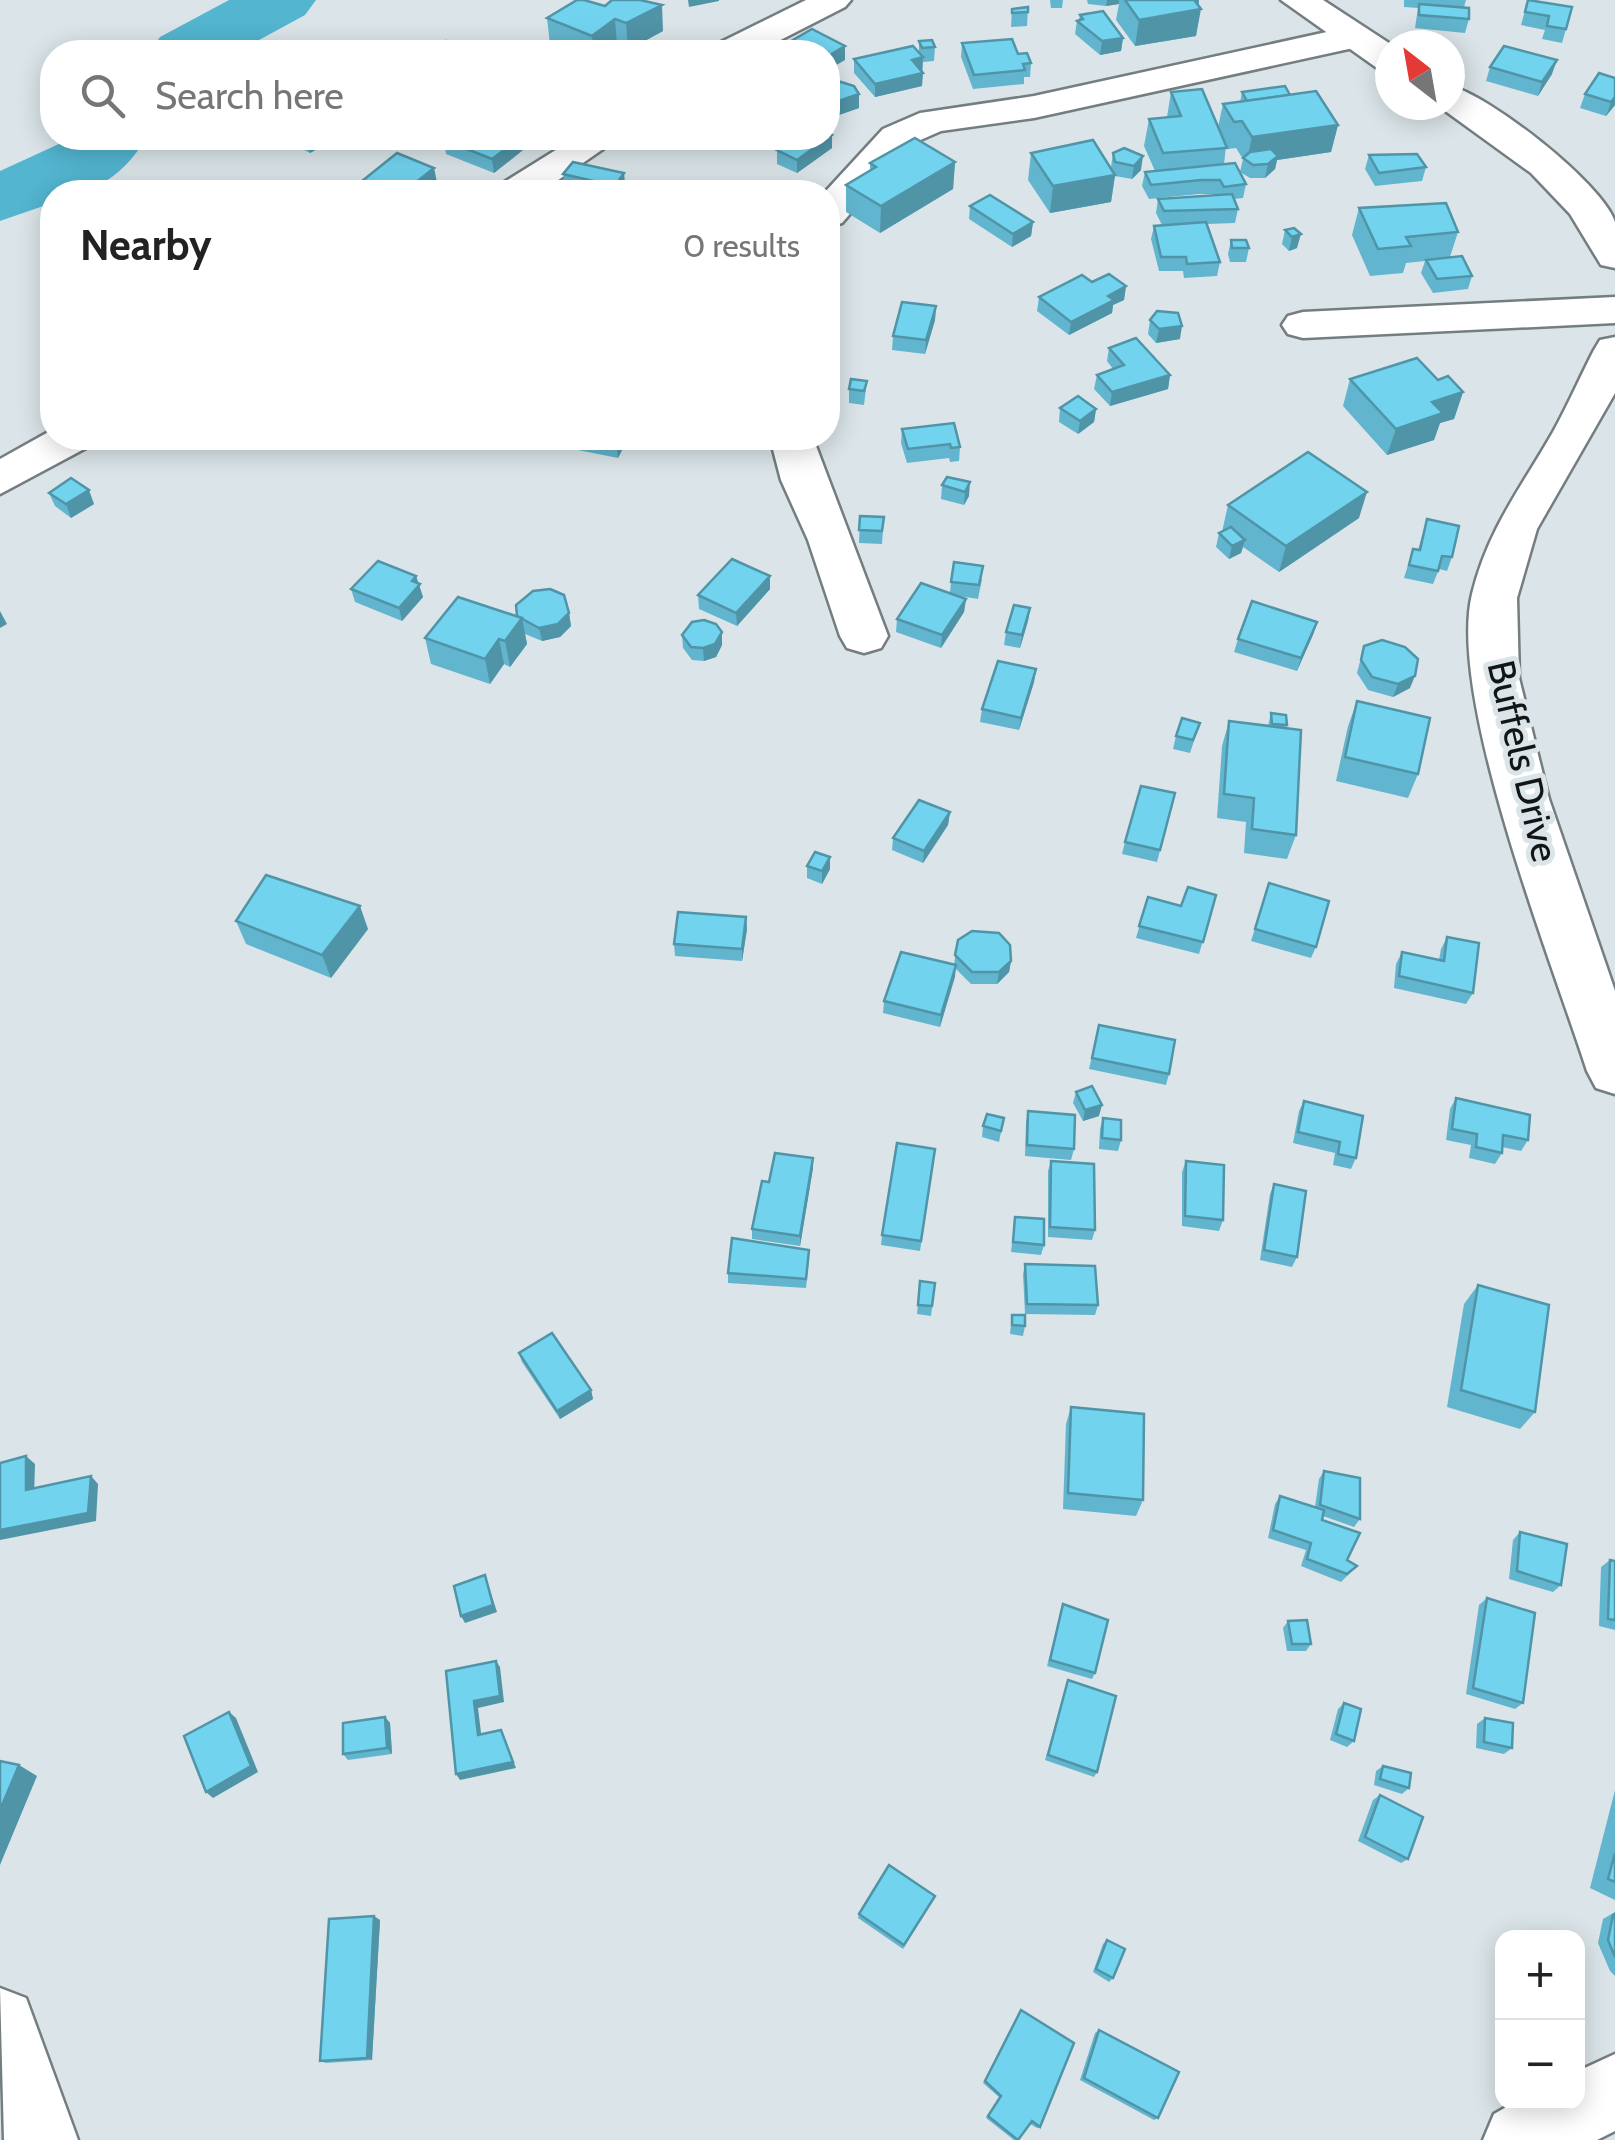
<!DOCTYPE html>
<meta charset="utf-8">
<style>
:root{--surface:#fff;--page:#f2f2f2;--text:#222;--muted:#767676;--line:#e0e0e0}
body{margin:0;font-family:Cabin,sans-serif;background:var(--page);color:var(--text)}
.controls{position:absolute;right:30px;bottom:30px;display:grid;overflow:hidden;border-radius:20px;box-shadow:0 5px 25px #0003}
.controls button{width:90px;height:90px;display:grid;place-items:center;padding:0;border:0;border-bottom:2px solid var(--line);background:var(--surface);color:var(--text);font:50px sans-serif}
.compass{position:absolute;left:1375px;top:30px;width:90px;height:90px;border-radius:50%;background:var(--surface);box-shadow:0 5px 25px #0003;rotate:329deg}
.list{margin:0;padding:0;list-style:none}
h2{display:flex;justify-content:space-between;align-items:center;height:130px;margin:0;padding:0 40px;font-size:42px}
h2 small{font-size:32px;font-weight:400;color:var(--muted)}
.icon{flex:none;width:55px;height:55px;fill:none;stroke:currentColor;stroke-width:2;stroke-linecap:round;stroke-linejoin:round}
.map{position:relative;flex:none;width:1615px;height:2140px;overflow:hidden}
.search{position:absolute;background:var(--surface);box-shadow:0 5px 25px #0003;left:40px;top:40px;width:800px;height:110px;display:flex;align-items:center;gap:25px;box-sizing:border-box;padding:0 35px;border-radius:40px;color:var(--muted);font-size:38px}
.panel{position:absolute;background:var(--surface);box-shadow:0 5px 25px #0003;left:40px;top:180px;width:800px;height:270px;border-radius:40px}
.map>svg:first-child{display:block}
</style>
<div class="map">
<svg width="1615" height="2140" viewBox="0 0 1615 2140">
<rect width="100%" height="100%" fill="#dbe5e9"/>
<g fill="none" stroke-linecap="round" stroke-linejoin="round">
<g fill="#53b5d0" fill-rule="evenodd">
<path d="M229,0H316L305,15L237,52H150L160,37Z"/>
<path d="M72,138H147C120,177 101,192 52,192V203L0,221V171Z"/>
</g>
<defs>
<g id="street">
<path d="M806,0H851L845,7L757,52H712L717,44Z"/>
<path d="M1354,26L1367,29L1372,37L1367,45L1034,118L941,131L909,145L842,223L828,227L825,192L883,129L920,113L1034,96Z"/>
<path d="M575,138H619L541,192H496L501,184Z"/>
<path d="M1615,297V323L1303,338L1288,334L1282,325L1288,316L1303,312Z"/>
<path d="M52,430V438H93L86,448L0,494V459Z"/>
<path d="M770,438H813L888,636L881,648L864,653L847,648L840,636L808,540L781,480Z"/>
<path d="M0,1988L26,1998L78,2140H4Z"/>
<path d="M1615,2054V2131L1597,2140H1483L1494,2114L1515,2102H1578V2071Z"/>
</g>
<g id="secondary">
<path d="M1281,0H1323L1392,45L1390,71L1377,68Z"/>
<path d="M1450,86C1489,95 1602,183 1615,222C1615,234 1615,255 1615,268L1601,265L1570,214L1531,173L1437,105H1450Z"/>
<path d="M1615,337V393L1537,529L1517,598L1519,678L1549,799L1615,991V1094L1596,1088L1587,1071C1552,962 1447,698 1472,594C1488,529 1521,488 1553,432C1568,405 1580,377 1594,350L1600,340Z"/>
</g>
</defs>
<use href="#street" stroke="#747d80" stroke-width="5"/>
<use href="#secondary" stroke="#747d80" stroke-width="5"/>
<use href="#street" fill="#fff" fill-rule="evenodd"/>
<use href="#secondary" fill="#fff" fill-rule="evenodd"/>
</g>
<g fill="#62b5ce">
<path d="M577,0L663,31L628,50L617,46L608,52H569L550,45L547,18Z"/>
<path d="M1050,0H1063L1062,8H1051Z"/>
<path d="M1087,0H1199L1196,36L1135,46L1116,20L1119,4L1106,6L1088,4Z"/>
<path d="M1404,0H1466L1464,7L1469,19L1465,33L1415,28L1418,8L1404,7Z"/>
<path d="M1528,0L1566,29L1562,43L1542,39L1545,30L1521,25Z"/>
<path d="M1028,7L1027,26L1011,27L1012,9Z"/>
<path d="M1080,15L1123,38L1121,51L1100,55L1075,34L1077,21L1079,20Z"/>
<path d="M919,41L935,47L934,61L923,62L922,86L875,97L854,73V59L919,52Z"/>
<path d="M962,43L1018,54L1031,63L1030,77H1024V84L973,89L961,57Z"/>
<path d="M1490,67L1552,74L1538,96L1486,81Z"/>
<path d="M1599,73L1615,105L1606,116L1580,108L1585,94Z"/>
<path d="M828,85L859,94V108L836,116L828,111Z"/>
<path d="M1171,92L1218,127L1223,104L1240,102L1242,92L1289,95L1338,125L1331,152L1277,160L1275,169L1265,178H1250L1240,172L1243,159L1236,148L1228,149L1226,146L1224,164L1246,184L1243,198L1234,199L1238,209L1235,223L1207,224L1220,262L1217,276L1184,278L1183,271H1159L1151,239L1154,226L1162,225L1156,213L1158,199L1218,195V194H1199L1149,199L1142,186L1145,172L1155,171L1144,146L1149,119L1167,117Z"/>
<path d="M291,138H330L331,141L310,153L293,144Z"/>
<path d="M447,138H527L528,146L494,173L446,154L444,140Z"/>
<path d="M832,148L797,173L777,164V150Z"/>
<path d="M1031,153L1111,167L1113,153L1141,170L1132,179L1115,176L1111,202L1050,213L1028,180Z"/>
<path d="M1369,155L1426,167L1422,181L1375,186L1365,169Z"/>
<path d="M955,162L953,189L880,233L846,212V185L870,171V163Z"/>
<path d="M624,173L625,187L621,192H585L565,188L563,174Z"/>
<path d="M362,181L437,182L424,192H364Z"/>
<path d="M970,206L1033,222L1031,236L1012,247L969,219Z"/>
<path d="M1359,208L1458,232L1450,257L1472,276L1468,289L1433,293L1421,273L1425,261L1406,263L1403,273L1370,276L1352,235Z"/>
<path d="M1294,228L1297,248L1289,251L1282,244L1285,230Z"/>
<path d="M1231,240L1249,248L1246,262H1230L1228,254Z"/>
<path d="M1092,282L1126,286L1124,300L1113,305L1112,313L1069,335L1037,311L1039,297Z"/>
<path d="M936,306L935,320L925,354L892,350L893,336Z"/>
<path d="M1150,320L1180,339L1156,343L1148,334Z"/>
<path d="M1109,348L1170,375L1168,389L1110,406L1094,389L1097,375L1113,369L1107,361Z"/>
<path d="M1350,379L1438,380L1463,392L1454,419L1440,423L1434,440L1387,455L1343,406Z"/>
<path d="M867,381L864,405L849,403V389Z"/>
<path d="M1060,408L1096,409L1094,422L1078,434L1059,422Z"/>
<path d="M902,429L960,447L959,461L950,462L949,458L907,463L901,443Z"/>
<path d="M566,438H628L618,458L568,448Z"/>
<path d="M947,477L969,496L964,505L941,499L942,485Z"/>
<path d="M49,493L94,504L71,518L55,506Z"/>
<path d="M1228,505L1359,518L1279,572L1243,547L1241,553L1229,559L1216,547L1219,533L1222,532Z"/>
<path d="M860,516L884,517L882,544L859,543Z"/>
<path d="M1427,519L1452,557L1447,571L1439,569L1433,584L1404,578L1413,549L1418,550Z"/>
<path d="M416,576L423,597L402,621L355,602L351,589Z"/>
<path d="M770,576V589L737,626L699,609L698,595Z"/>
<path d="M982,579L978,599L959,596L966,599L964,612L941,648L896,632L897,619L950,593L951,582Z"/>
<path d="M1030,608L1028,621L1020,648L1004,645L1006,632Z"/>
<path d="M569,613L571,626L560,637L542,641L525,634L527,644L510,667L504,664L490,684L431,664L425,638L517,616Z"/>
<path d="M1317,622L1297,671L1234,652L1238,639Z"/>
<path d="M722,632V645L716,657L704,661L692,660L683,648L682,635Z"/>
<path d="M1364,646L1410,688L1393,697L1368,690L1357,673Z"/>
<path d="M1036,669L1034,682L1019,730L980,722L982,709Z"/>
<path d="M1357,701L1418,774L1408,798L1336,781L1348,726Z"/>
<path d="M1271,713L1287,725L1286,728L1296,835L1287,859L1244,853L1246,822L1217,818L1222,746L1229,721L1268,726Z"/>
<path d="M1200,723L1190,753L1173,749L1176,736Z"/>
<path d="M1175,793L1157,862L1122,854L1125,842Z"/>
<path d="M950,812L948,825L923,863L892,850L893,838Z"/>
<path d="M807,866L830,869L822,884L807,878Z"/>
<path d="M1269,883L1316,947L1311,958L1251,941Z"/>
<path d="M1216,895L1199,954L1136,938L1148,897L1181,906Z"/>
<path d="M746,917L747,929L742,961L675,956L674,944Z"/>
<path d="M236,921L368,929L331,978L246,944Z"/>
<path d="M1447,937L1473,993L1466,1004L1394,988L1396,964L1402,952L1439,960L1441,949Z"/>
<path d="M958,940L1011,961L1009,972L997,984H971L956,969L940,1027L883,1013L884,1001L954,964Z"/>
<path d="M1099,1025L1169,1074L1166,1085L1089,1069Z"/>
<path d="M1076,1092L1099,1116L1083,1121L1073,1103Z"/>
<path d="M1456,1098L1528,1140L1521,1151L1502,1147V1153L1495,1164L1469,1158L1471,1145L1446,1140L1450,1109Z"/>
<path d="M1304,1101L1356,1158L1351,1169L1333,1165L1335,1153L1293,1143L1299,1111Z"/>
<path d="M1028,1111L1074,1149L1071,1160L1025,1156L1026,1122Z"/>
<path d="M1004,1118L999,1142L982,1137L983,1126Z"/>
<path d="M1103,1118L1121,1140L1118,1151L1099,1149L1100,1129Z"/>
<path d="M935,1149L920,1251L881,1245L882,1235Z"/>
<path d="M1051,1161L1095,1230L1092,1240L1048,1237V1171Z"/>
<path d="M1186,1161L1223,1220L1219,1231L1182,1226V1172Z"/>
<path d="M813,1168L800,1246L752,1239V1229L769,1182Z"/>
<path d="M1274,1184L1297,1257L1292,1267L1260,1260L1270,1194Z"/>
<path d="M1015,1217L1044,1245L1041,1255L1011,1252Z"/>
<path d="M809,1260L806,1288L728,1283V1273Z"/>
<path d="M1025,1264L1098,1305L1095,1315L1025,1314L1023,1274Z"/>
<path d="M920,1281L935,1283L931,1316L917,1314Z"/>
<path d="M1478,1285L1535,1412L1520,1429L1447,1407L1464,1304Z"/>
<path d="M1012,1315L1025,1326L1023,1336L1010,1334Z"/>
<path d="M519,1353L591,1390L593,1399L560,1419L522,1362Z"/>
<path d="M1071,1407L1143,1500L1136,1516L1063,1509L1066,1424Z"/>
<path d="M1324,1471L1360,1519L1354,1527L1323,1516L1322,1520L1347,1560L1357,1566L1341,1582L1301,1566L1306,1550L1268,1538L1275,1504L1280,1496L1315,1507L1319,1479Z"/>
<path d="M1520,1532L1561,1585L1553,1592L1509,1579L1513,1540Z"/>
<path d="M1610,1560L1615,1561V1630L1599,1626L1601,1567Z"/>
<path d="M1487,1598L1523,1703L1515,1709L1466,1694L1479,1605Z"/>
<path d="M1063,1604L1095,1673L1092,1679L1047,1666Z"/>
<path d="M1288,1621L1311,1644L1306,1651H1287L1283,1628Z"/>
<path d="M1068,1680L1097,1772L1094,1777L1045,1760Z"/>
<path d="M1344,1703L1354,1741L1347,1747L1330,1740L1338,1709Z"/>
<path d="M385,1717L390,1723L392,1754L348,1760L343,1754Z"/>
<path d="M1485,1718L1512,1748L1504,1754L1476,1748L1477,1724Z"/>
<path d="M1383,1766L1409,1788L1402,1794L1374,1785L1376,1771Z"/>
<path d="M1615,1790V1900L1590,1888Z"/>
<path d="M1380,1795L1408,1859L1401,1863L1358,1841L1373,1800Z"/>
<path d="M933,1900L903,1949L858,1918L859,1914Z"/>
<path d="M1615,1912V1976L1610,1971L1598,1943L1603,1919Z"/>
<path d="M380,1920L372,2060L326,2063L320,2061Z"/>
<path d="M1107,1940L1113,1978L1109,1982L1093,1972L1103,1944Z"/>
<path d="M1021,2010L1040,2127L1037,2128L1030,2124L1019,2140H1014L986,2118L999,2097L983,2083Z"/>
<path d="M1099,2030L1158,2118L1154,2120L1080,2080L1095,2033Z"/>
</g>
<g fill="#5094a7">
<path d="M688,0H719V1L689,7Z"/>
<path d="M1107,0H1119V4L1106,6Z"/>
<path d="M1193,0H1199L1198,9H1201L1196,36L1135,46L1139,20Z"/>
<path d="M662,5L663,31L628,50L626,23Z"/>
<path d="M615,19L617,46L608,52H594L592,36Z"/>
<path d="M1123,38L1121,51L1100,55L1102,41Z"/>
<path d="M845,46V60L828,70V56Z"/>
<path d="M923,57L922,70L911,73L912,60Z"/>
<path d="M1557,60L1552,74L1538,96L1542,82Z"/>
<path d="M923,73L922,86L875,97V84Z"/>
<path d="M859,94V108L836,116V102Z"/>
<path d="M1615,97V105L1606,116L1611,102Z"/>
<path d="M1338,125L1331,152L1277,160L1275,169L1265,178L1268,164L1247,161L1252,137Z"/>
<path d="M832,135V148L797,173V160Z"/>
<path d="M311,138H330L331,141L310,153L307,140Z"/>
<path d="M520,138H527L528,146L494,173L492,159Z"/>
<path d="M1143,156L1141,170L1132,179L1134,166Z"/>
<path d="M955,162L953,189L880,233L881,206Z"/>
<path d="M434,168L437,182L424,192H404Z"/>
<path d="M624,173L625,187L621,192H616L615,186Z"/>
<path d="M1115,175L1111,202L1050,213L1053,186Z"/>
<path d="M1033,222L1031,236L1012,247L1013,234Z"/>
<path d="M1301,234L1297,248L1289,251L1292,237Z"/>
<path d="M1126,286L1124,300L1113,305L1112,313L1069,335L1071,322L1108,296Z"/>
<path d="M936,306L935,320L925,354L926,340Z"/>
<path d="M1182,326L1180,339L1156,343L1159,329Z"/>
<path d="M1170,375L1168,389L1110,406L1112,392Z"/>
<path d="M1463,392L1454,419L1440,423L1434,440L1387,455L1396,429L1432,402Z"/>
<path d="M1096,409L1094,422L1078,434L1080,421Z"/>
<path d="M620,438H628L618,458L617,444Z"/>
<path d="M970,482L969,496L964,505L965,492Z"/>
<path d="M89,490L94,504L71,518L66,504Z"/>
<path d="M1367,492L1359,518L1279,572L1286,546Z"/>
<path d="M1245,540L1241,553L1229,559L1232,546Z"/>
<path d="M416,576L423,597L402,621L399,608L412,581Z"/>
<path d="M770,576V589L737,626L736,613Z"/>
<path d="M966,599L964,612L941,648L942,635Z"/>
<path d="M1030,608L1028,621L1020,648L1022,635Z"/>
<path d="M0,611L7,624L0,628Z"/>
<path d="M569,613L571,626L560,637L542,641L539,628Z"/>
<path d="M522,618L527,644L510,667L505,641Z"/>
<path d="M1317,622L1313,635L1297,671L1301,658Z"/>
<path d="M722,632V645L716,657L704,661L703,648Z"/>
<path d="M499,639L504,664L490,684L485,659Z"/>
<path d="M1036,669L1034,682L1019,730L1021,718Z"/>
<path d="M1415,676L1410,688L1393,697L1398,684Z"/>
<path d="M950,812L948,825L923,863L924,851Z"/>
<path d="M830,857V869L822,884V871Z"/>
<path d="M360,906L368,929L331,978L322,955Z"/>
<path d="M746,917L747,929L742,961V949Z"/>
<path d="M1011,961L1009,972L997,984L999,972Z"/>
<path d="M956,965L955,977L940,1027L941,1015Z"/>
<path d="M1102,1105L1099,1116L1083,1121L1085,1110Z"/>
<path d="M813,1158V1168L800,1246V1236Z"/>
<path d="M591,1390L593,1399L560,1419L557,1411Z"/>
<path d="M26,1456L35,1464L34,1498L26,1490Z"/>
<path d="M91,1476L98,1484L96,1521L0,1540V1530Z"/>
<path d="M485,1575L497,1612L465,1623L461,1616Z"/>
<path d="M496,1661L500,1667L504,1702L478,1708L482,1741L478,1735L474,1701Z"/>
<path d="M229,1712L236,1718L258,1772L213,1798L206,1792Z"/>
<path d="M385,1717L390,1723L392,1754L387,1748Z"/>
<path d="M501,1730L516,1768L460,1780L456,1774Z"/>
<path d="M19,1765L37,1776L0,1865V1810Z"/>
<path d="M374,1916L380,1920L372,2060L367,2058Z"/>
</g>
<g fill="#72d3ef" stroke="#5094a7" stroke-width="2.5">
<path d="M577,0H584L605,6L612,0H640L662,5L626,23L615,19L592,36L547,18Z"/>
<path d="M1125,0H1194L1201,9L1139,20Z"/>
<path d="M1528,0L1572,7L1566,29L1547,26L1549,16L1525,12Z"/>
<path d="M1419,4L1469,8V19L1419,15Z"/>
<path d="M1028,7V12L1012,13V9Z"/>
<path d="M1103,11L1123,38L1102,41L1077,21L1083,19L1080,15Z"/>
<path d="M812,29L845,46L828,56V52L774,51Z"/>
<path d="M1012,39L1018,54L1027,53L1031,63L1023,64L1025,70L974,75L962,43Z"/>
<path d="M932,40L935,47L922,48L919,41Z"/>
<path d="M446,41L467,52H424Z"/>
<path d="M913,46L923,57L912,60L923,73L875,84L854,59Z"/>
<path d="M1504,46L1557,60L1542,82L1490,67Z"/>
<path d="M1599,73L1615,78V97L1611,102L1585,94Z"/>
<path d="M838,81L854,86L859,94L836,102L828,98V85Z"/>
<path d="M1285,86L1290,95L1247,101L1242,92Z"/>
<path d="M1202,89L1227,148L1163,153L1149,119L1181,116L1171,92Z"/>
<path d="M1316,91L1338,125L1252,137L1242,121L1234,122L1223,104Z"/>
<path d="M828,132L832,135L797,160L777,150L794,138H828Z"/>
<path d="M447,138H520L492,159L444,140Z"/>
<path d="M915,138L955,162L881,206L846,185L876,167L870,163Z"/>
<path d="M1093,140L1115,175L1053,186L1031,153Z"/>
<path d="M1124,148L1143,156L1134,166L1115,162L1113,153Z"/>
<path d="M1271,149L1278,156L1268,164L1253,165L1243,158L1250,152Z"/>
<path d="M397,153L434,168L404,192H391L362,181Z"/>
<path d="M1417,154L1426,167L1379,173L1369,155Z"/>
<path d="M573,162L624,173L615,186L563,174Z"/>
<path d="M1235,163L1246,184L1224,187L1220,180H1201L1151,185L1145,172Z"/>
<path d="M1232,194L1238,209L1164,211L1158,199Z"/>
<path d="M990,195L1033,222L1013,234L970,206Z"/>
<path d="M1446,203L1458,232L1406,237L1411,246L1378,249L1359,208Z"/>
<path d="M1206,222L1220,262L1187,264L1186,257H1161L1154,226Z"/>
<path d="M1294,228L1301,234L1292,237L1285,230Z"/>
<path d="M1231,240H1246L1249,248H1232Z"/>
<path d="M1462,256L1472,276L1437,279L1426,260Z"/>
<path d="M1109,274L1126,286L1108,296L1114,300L1071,322L1039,297L1082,275L1092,282Z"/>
<path d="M902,302L936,306L926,340L893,336Z"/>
<path d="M1157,311L1178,313L1182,326L1159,329L1150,320Z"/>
<path d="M1136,338L1170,375L1112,392L1097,375L1124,365L1109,348Z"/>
<path d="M1417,358L1438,380L1448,376L1463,392L1432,402L1443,413L1396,429L1350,379Z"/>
<path d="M851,379L867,381L864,391L849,389Z"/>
<path d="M1078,396L1096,409L1080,421L1060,408Z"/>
<path d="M954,423L960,447L951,448L950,444L908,449L902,429Z"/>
<path d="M580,438H620L617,444Z"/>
<path d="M1308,452L1367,492L1286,546L1228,505Z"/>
<path d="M947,477L970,482L965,492L942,485Z"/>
<path d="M71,478L89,490L66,504L49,493Z"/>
<path d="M860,516L884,517L882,531L859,530Z"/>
<path d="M1427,519L1459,526L1452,557L1442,556L1438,571L1409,565L1413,549L1420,550Z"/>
<path d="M1231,527L1245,540L1232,546L1219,533Z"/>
<path d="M732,559L770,576L736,613L698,595Z"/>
<path d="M378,561L416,576L412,581L420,584L399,608L351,589Z"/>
<path d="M954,562L983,566L979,585L951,582Z"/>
<path d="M921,583L966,599L942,635L897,619Z"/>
<path d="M550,589L564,595L569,613L558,624L539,628L517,616L516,605L533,591Z"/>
<path d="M458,597L522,618L505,641L499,639L485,659L425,638Z"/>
<path d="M1252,601L1317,622L1301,658L1238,639Z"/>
<path d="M1014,605L1030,608L1022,635L1006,632Z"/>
<path d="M704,620L716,624L722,632L715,644L703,648L691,647L682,635L692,622Z"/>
<path d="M1382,640L1405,647L1418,659L1415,676L1398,684L1372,677L1361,660L1364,646Z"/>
<path d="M998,661L1036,669L1021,718L982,709Z"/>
<path d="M1357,701L1430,718L1418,774L1345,757Z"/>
<path d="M1271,713L1286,715L1287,725L1272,724Z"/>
<path d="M1182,718L1200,723L1193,740L1176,736Z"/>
<path d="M1229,721L1301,730L1296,835L1252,829L1254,798L1224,794Z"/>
<path d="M1141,786L1175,793L1160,850L1125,842Z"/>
<path d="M919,800L950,812L924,851L893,838Z"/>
<path d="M815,852L830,857L822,871L807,866Z"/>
<path d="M266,875L360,906L322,955L236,921Z"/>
<path d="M1269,883L1329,901L1316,947L1255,929Z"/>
<path d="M1188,887L1216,895L1203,942L1139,926L1148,897L1181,906Z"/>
<path d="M678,912L746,917L742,949L674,944Z"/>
<path d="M972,931L999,933L1010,945L1011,961L999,972H972L955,955L958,940Z"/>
<path d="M1447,937L1479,943L1473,993L1399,976L1402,952L1444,961Z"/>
<path d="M901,952L956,965L941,1015L884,1001Z"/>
<path d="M1099,1025L1175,1040L1169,1074L1092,1058Z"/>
<path d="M1092,1086L1102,1105L1085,1110L1076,1092Z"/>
<path d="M1456,1098L1530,1115L1528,1140L1503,1135L1502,1153L1476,1147L1477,1134L1452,1129Z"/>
<path d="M1304,1101L1363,1116L1356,1158L1338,1154L1340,1142L1298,1132Z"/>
<path d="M1028,1111L1075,1115L1074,1149L1027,1145Z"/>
<path d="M987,1114L1004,1118L1001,1131L983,1126Z"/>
<path d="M1103,1118L1121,1120V1140L1102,1138Z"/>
<path d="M897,1143L935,1149L921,1241L882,1235Z"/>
<path d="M775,1153L813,1158L800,1236L752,1229L762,1181L769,1182Z"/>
<path d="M1051,1161L1094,1164L1095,1230L1050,1227Z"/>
<path d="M1186,1161L1224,1165L1223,1220L1185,1216Z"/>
<path d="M1274,1184L1306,1191L1297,1257L1264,1250Z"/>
<path d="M1015,1217L1044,1219V1245L1013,1242Z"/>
<path d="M732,1238L809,1250L806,1279L728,1273Z"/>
<path d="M1025,1264L1095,1266L1098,1305L1027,1304Z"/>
<path d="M920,1281L935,1283L932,1306L918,1305Z"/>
<path d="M1478,1285L1549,1305L1535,1412L1461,1390Z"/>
<path d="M1012,1315H1025V1326L1012,1325Z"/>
<path d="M552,1333L591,1390L557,1411L519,1353Z"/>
<path d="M1071,1407L1144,1414L1143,1500L1068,1493Z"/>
<path d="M26,1456V1490L91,1476L88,1513L0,1530V1463Z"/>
<path d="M1324,1471L1360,1478V1519L1320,1505Z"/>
<path d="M1280,1496L1324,1510L1322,1520L1360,1533L1347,1560L1357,1566L1347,1574L1307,1559L1311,1543L1273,1530Z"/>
<path d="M1520,1532L1567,1544L1561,1585L1517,1571Z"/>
<path d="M1610,1560L1615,1561V1620L1608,1619Z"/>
<path d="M485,1575L493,1605L461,1616L454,1586Z"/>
<path d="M1487,1598L1535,1613L1523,1703L1473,1688Z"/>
<path d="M1063,1604L1108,1620L1095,1673L1050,1660Z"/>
<path d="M1307,1620L1311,1644H1292L1288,1621Z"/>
<path d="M496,1661L500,1696L474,1701L478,1735L501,1730L513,1762L456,1774L446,1671Z"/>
<path d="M1068,1680L1116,1696L1097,1772L1048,1755Z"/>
<path d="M1344,1703L1361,1709L1354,1741L1336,1734Z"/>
<path d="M229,1712L251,1766L206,1792L184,1736Z"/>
<path d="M385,1717L387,1748L343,1754V1723Z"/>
<path d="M1485,1718L1513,1723L1512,1748L1484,1742Z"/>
<path d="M0,1761L19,1765L0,1810Z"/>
<path d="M1383,1766L1411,1773L1409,1788L1380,1779Z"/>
<path d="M1380,1795L1423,1817L1408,1859L1365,1837Z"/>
<path d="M1615,1853V1882L1608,1879Z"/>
<path d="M889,1865L935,1896L904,1945L859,1914Z"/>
<path d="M1615,1914V1957L1608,1940L1613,1915Z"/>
<path d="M374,1916L367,2058L320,2061L329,1919Z"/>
<path d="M1107,1940L1125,1949L1113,1978L1096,1969Z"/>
<path d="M1021,2010L1074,2043L1040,2127L1032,2121L1018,2140L988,2116L1001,2096L985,2081Z"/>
<path d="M1099,2030L1179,2072L1158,2118L1084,2078Z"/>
</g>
<g text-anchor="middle" stroke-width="10" stroke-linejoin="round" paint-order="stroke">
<g font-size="38" fill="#121516" stroke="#dbe5e9">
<text transform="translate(1523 761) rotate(77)" y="13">Buffels Drive</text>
</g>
</g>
</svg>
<div class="controls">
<button>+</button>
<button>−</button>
</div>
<svg class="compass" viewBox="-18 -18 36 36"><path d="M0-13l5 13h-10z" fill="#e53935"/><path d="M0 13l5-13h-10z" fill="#767676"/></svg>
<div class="search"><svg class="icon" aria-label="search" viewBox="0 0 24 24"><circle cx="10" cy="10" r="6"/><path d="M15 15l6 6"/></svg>Search here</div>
<section class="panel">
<h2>Nearby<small>0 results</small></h2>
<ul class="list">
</ul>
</section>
</div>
